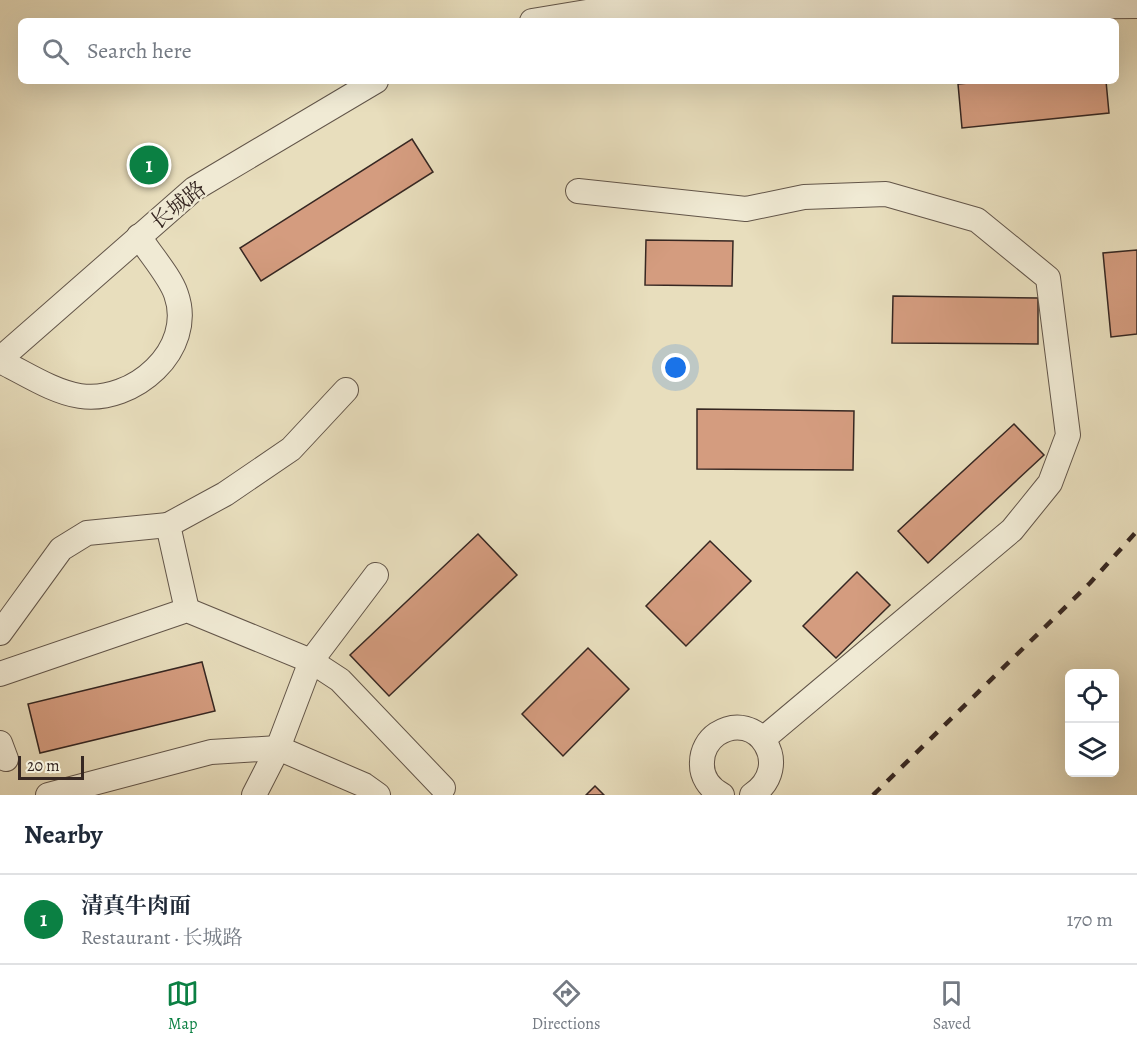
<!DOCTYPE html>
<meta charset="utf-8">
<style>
:root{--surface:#fff;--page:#f6f6f7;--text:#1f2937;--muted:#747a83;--line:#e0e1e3;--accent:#0b8043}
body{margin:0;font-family:Alegreya,"Noto Serif SC",serif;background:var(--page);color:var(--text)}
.controls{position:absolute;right:18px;bottom:18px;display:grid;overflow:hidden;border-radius:9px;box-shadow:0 6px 24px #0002}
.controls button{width:54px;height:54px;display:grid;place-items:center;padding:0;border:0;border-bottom:2px solid var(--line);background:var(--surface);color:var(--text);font:30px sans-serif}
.scale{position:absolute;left:18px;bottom:15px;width:66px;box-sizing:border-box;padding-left:6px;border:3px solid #362722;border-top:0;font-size:16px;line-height:21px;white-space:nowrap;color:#362722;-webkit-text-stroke:4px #f0ead4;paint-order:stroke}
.you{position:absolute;left:676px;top:368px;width:21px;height:21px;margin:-15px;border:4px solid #fff;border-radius:50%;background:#1a73e8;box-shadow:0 0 0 9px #1a73e833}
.badge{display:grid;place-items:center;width:39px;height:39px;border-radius:50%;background:var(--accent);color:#fff;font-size:20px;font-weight:700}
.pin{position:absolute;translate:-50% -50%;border:3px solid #fff;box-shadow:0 2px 6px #0006}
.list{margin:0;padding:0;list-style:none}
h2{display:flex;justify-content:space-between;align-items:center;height:78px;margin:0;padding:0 24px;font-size:26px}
h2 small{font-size:20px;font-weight:400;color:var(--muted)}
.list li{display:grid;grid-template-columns:39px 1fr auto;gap:18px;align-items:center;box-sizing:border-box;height:90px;padding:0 24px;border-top:2px solid var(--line)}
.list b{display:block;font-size:22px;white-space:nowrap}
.list p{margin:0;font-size:20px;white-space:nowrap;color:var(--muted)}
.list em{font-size:20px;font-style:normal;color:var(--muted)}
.icon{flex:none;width:33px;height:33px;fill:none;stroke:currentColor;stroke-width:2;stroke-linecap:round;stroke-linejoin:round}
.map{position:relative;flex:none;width:1137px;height:795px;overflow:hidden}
.search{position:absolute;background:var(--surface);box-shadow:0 6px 24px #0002;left:18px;right:18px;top:18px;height:66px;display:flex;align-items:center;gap:15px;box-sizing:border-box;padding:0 21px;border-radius:9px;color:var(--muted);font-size:22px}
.sheet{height:168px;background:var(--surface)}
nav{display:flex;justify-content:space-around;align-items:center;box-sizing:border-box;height:84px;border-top:2px solid var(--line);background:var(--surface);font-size:16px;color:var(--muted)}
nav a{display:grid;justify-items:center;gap:3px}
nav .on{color:var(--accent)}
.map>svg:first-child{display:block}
</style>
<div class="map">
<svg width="1137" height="795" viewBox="0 0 1137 795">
<rect width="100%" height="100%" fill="#e8debd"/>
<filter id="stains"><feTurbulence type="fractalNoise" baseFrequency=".00333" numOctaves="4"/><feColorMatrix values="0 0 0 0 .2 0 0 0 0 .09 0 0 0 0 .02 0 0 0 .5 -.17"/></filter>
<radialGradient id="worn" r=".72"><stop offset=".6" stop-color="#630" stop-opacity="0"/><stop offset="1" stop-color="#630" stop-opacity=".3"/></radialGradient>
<g fill="#d49c7f" stroke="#362722" stroke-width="1.5">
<path d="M990,81H1106L1109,113L962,128L958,84Z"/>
<path d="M412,139L433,172L261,281L240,248Z"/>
<path d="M646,240L733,241L732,286L645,285Z"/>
<path d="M1137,250V334L1111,337L1103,253Z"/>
<path d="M893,296L1038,298V344L892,343Z"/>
<path d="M697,409L854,411L853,470L697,469Z"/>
<path d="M1014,424L1044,455L928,563L898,531Z"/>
<path d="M478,534L517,575L389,696L350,655Z"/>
<path d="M710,541L751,581L686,646L646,606Z"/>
<path d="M857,572L890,605L836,658L803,626Z"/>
<path d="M588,648L629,689L563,756L522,714Z"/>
<path d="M202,662L215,711L40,753L28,704Z"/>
<path d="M595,786L604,795H586Z"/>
</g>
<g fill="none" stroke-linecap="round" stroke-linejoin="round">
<defs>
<g id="minor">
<path d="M532,21L599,10L1137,6"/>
<path d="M578,191L746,209L804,197L886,194L977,220L1048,278L1068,435L1050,483L1012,530L763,739"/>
<path d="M0,359L194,189L376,81"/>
<path d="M0,361C25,373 53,392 80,396C133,404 196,350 176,294C170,276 149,253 139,236"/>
<path d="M187,610L168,525L225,494L291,449L346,390"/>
<path d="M0,633L61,549L87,533L168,525"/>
<path d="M0,674L187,610L311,661L340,680L443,788"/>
<path d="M0,743L6,759"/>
<path d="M48,795L211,752L278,748L364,785L378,795"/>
<path d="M254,795L278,748L311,661L376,575"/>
<path d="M722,795C709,788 701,776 702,762C702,751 708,740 717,734C757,708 795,766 752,795"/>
</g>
</defs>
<use href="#minor" stroke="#625549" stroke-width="26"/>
<use href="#minor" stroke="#f0ead4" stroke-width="24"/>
<path stroke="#362722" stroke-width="4.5" stroke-dasharray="10 10" stroke-linecap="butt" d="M873,795L1090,583L1137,531"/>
</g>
<g text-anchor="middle" stroke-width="4.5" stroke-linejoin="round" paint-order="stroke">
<g font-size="21" fill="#362722" stroke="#f0ead4">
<text transform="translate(178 205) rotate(-38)" y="7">长城路</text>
</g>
</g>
<rect width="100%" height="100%" filter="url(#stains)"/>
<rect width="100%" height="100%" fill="url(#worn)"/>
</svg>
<div class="controls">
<button><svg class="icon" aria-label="locate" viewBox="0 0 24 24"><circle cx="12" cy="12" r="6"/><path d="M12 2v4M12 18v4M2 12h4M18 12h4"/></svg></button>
<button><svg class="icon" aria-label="layers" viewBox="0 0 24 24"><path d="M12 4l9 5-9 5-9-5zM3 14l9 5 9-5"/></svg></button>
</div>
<div class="scale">20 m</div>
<div class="you"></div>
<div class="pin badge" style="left:149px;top:165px">1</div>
<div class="search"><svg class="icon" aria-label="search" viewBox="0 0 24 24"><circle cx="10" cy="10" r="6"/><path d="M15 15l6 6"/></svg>Search here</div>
</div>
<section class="sheet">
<h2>Nearby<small></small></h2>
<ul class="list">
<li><span class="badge">1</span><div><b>清真牛肉面</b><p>Restaurant · 长城路</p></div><em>170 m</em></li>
</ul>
</section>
<nav>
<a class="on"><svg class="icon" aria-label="map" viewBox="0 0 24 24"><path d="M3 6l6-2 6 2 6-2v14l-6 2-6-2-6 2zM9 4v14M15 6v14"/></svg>Map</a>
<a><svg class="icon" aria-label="directions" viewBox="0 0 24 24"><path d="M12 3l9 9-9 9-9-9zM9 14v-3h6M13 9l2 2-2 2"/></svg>Directions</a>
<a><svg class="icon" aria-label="saved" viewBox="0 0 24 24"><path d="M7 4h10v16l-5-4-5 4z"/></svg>Saved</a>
</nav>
